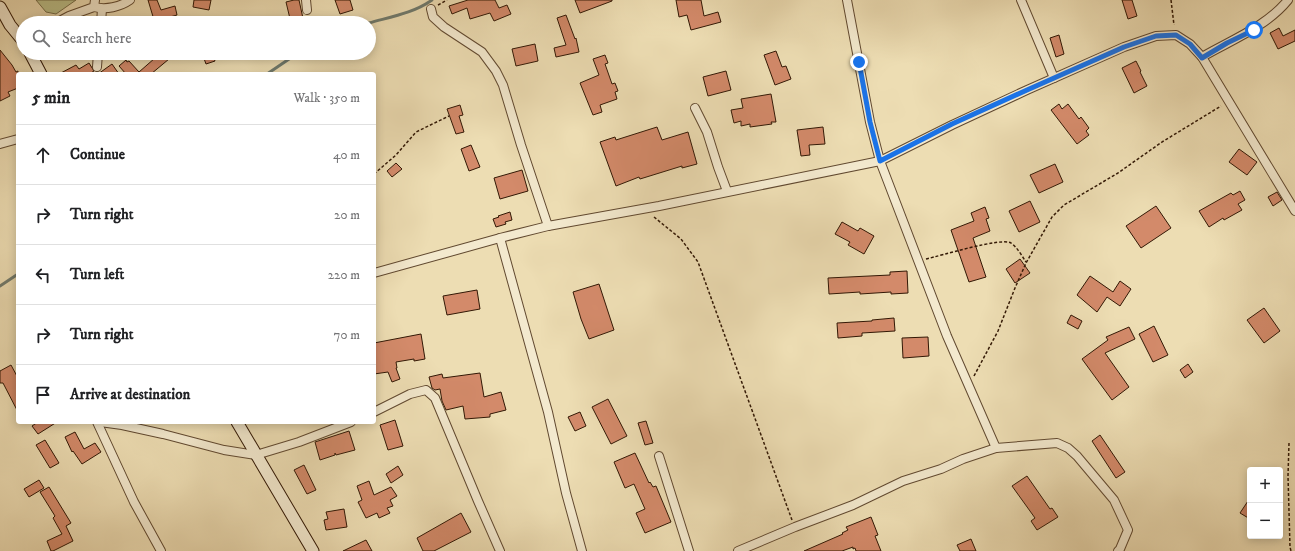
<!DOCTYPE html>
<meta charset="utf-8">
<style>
:root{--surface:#fff;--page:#f2f2f2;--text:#202124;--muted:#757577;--line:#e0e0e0}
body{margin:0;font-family:"IM FELL DW Pica",serif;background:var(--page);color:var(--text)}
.controls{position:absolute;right:12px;bottom:12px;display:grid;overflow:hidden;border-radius:4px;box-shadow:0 2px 10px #0003}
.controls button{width:36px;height:36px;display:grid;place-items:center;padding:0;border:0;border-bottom:1px solid var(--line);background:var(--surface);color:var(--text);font:20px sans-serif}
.stop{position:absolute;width:12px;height:12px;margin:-9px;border:3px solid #1a73e8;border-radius:50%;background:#fff}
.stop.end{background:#1a73e8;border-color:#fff;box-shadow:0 1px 4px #0008}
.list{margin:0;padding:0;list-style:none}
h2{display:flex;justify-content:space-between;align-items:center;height:52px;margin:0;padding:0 16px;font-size:17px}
h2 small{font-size:13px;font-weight:400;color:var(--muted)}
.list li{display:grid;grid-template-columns:26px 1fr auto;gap:12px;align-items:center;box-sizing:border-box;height:60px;padding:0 16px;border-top:1px solid var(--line)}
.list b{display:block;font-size:15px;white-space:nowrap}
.list em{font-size:13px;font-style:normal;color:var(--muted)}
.icon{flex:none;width:22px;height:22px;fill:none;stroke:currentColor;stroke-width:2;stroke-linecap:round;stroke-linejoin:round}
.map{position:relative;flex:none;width:1295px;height:551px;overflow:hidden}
.search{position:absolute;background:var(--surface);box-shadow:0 2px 10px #0003;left:16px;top:16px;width:360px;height:44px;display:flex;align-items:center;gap:10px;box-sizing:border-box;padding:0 14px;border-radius:22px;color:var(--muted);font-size:15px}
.panel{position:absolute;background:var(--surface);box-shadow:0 2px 10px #0003;left:16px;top:72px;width:360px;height:352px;border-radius:4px}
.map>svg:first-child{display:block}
</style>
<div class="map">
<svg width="1295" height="551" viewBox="0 0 1295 551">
<rect width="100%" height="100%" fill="#edddb3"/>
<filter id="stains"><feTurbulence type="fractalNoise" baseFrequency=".005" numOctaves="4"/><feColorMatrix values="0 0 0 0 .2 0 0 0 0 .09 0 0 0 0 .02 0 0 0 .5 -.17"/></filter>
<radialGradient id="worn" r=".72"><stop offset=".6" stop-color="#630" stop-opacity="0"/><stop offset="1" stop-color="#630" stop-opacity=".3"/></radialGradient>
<path fill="#bbc08a" stroke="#766c48" d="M36,0H76L56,14L46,12Z"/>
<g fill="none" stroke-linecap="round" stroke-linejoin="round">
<g stroke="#707a6d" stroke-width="3">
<path d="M369,23C390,17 414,13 432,0"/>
<path d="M267,74L295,55L300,53"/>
<path d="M0,286L18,274"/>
</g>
</g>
<g fill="#d38a6a" stroke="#321805">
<path d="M148,0H157L161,10L175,6L177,15L156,21L155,20H154Z"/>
<path d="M194,0H211L209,10L193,7Z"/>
<path d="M294,0H299L304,23H291L286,2Z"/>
<path d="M335,0H350L353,10L340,14Z"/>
<path d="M468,0H495L499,8L507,5L511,14L494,21L490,13L470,19L467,8L452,14L449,6Z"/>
<path d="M575,0H612V1L580,13Z"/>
<path d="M676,0H701L704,16L718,12L721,22L691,30L687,15L679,17Z"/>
<path d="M1122,0H1132L1137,16L1128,19Z"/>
<path d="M566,15L575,39L576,38L579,52L556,57L554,48L566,45L557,18Z"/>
<path d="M1279,28L1283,36L1295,30V41L1278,49L1270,33Z"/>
<path d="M1059,35L1064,54L1056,57L1050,38Z"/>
<path d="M535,44L538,61L516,66L512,49Z"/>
<path d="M0,50L12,65L16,72L18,71V88L8,92L10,96L0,101Z"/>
<path d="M776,51L782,67L786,66L791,79L775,85L764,55Z"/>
<path d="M150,53H164L169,59L151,74H126L119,66L126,60L127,62L129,61L139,72L155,58Z"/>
<path d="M202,53H212L215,61L206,64Z"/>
<path d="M605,55L608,63L605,64L612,84L615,83L618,91L615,92L617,99L600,105L602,112L593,115L580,83L599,75L593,59Z"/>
<path d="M1136,61L1141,71L1140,72L1147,86L1134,93L1122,68Z"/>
<path d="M89,63L94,71L89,74H59L76,65L79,69Z"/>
<path d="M112,64L119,74H98Z"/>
<path d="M726,71L731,90L708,96L703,77Z"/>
<path d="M771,94L776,122H771L772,124L750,127V124L741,126V121L734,123L731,110L743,108L741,99Z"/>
<path d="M1059,104L1062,109L1068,104L1079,119L1081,117L1089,128L1086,131L1089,135L1077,144L1051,110Z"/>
<path d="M460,105L463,115L459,116L464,132L456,134L447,109Z"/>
<path d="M657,127L662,140L688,132L697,164L682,168V166L640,179L639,177L616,186L600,142L615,137L616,140Z"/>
<path d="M823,127L825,144L809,145L810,155L801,156L797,130Z"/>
<path d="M471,145L480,167L469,171L461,149Z"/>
<path d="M1239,149L1257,162L1247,175L1229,162Z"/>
<path d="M396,163L402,169L392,177L387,171Z"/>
<path d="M1055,164L1063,182L1039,193L1030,175Z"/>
<path d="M522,170L528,191L500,199L494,178Z"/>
<path d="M1240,191L1245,200L1238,204L1242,210L1224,220L1223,218L1209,227L1199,211L1231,193L1233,195Z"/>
<path d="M1277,192L1282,200L1273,206L1268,197Z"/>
<path d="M1030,201L1040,222L1019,232L1009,211Z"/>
<path d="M1156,206L1171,228L1141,248L1126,226Z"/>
<path d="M985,207L989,218L986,219L990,231L973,238L986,277L969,282L951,230L974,221L971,213Z"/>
<path d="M510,212L512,220L505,222L506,224L496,227L493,219L499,217L498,216Z"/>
<path d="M842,222L858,231L860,228L874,236L864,254L848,245L850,242L835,234Z"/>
<path d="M1020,259L1030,273L1015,283L1006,269Z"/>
<path d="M907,271L908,293L891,294V292L860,294V292L829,294L828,278L890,275V272Z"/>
<path d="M1090,276L1113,292L1120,281L1131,289L1120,306L1107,297L1097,312L1077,295Z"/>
<path d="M599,284L614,330L589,339L581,319L573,292Z"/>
<path d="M477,290L480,309L447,315L443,296Z"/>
<path d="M1264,308L1280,331L1264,343L1247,320Z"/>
<path d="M1071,315L1082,321L1078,329L1067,323Z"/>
<path d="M894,318L895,331L862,333V336L838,338L837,323L872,321V320Z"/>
<path d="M1154,326L1168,355L1153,362L1139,334Z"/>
<path d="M1129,327L1135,339L1105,353L1129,387L1112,400L1082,359L1108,340L1106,337Z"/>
<path d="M421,334L425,359L414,361V359L396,362L397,368H396L400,379L392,382L388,372L374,374V343Z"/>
<path d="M928,337L929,356L903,358L902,338Z"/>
<path d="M1188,364L1193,372L1185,378L1180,370Z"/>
<path d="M11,365L18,378V412L3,383H0V371Z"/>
<path d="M480,373L484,397L501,392L506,410L490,414V417L465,419L463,406L446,410L442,401L440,389L435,390L432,388L429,377L442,374L443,378Z"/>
<path d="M608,399L627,436L611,444L592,407Z"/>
<path d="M580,412L586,426L575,431L568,417Z"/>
<path d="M395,420L403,446L388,450L380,425Z"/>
<path d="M646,421L653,443L645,445L638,423Z"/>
<path d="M38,422H57L38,434L32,426Z"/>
<path d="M349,431L355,450L336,455L335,453V455L320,460L315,442Z"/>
<path d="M75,432L84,449L95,443L101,452L82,464L73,451L72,452L65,437Z"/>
<path d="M1100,435L1125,472L1116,478L1092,441Z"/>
<path d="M45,440L59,463L50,468L36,445Z"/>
<path d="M635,453L649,483L650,482L653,487L656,486L671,522L645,533L636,513L645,509L634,484L625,488L614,462Z"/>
<path d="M304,465L316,490L307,494L294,470Z"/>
<path d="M398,466L403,475L391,483L386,474Z"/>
<path d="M1027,476L1050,509L1052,508L1058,517L1037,530L1031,521L1035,518L1012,486Z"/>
<path d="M39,480L44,488L29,497L24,489Z"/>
<path d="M369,481L374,495L391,487L397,496L390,500L393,506L387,508L390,513L379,518L377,513L366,518L358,502L362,500L357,486Z"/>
<path d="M49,487L71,523L66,526L73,541L53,551H51L47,541L62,534L53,518L55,516L40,492Z"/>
<path d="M1250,498V519L1240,513Z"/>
<path d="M344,509L347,527L326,530L324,520L328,519L326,512Z"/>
<path d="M461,513L471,532L434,551H423L417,538Z"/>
<path d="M871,517L878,535L875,536L881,551H856L855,548L853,549V547L842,551H804L843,534L842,533L848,530L846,527Z"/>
<path d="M971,539L976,551H960L957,545Z"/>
<path d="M366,540L372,551H343Z"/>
</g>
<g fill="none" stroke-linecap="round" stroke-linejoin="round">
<defs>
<g id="street">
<path d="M306,0L307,10"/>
<path d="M847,0L870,122L880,161L947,336L996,448L1057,443L1068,448L1077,456L1114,500L1128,530L1120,549L1118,551"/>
<path d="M1021,0L1054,78"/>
<path d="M94,7C106,10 120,7 130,0"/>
<path d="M431,9L433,17L444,27L482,52L496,71L503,85L521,145L548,226"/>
<path d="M56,23L69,16L94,7L95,0"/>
<path d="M101,23L102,9"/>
<path d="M1202,57C1231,40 1266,27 1288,0"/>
<path d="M97,67L98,53"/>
<path d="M695,108L707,132L718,167L727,191"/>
<path d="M0,144L18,139"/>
<path d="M500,238L548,412L566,493L582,551"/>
<path d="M374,273L500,238L548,226L659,206L880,161L952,125L1027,90L1124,47L1156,36L1176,35L1190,44L1202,57L1295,211"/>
<path d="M374,412L410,394L426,390L435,398L478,501L500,551"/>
<path d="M97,422L134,502L161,551"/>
<path d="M100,422L122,425L163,434L224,450L256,455L299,442L351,422"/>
<path d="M659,456L689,551"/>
<path d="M738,551L795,527L853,505L903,481L941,469L963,459L996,448"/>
</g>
<g id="secondary">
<path d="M0,7L10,25L23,41"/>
<path d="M30,53L41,74"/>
<path d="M237,422L313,551"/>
</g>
</defs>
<use href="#street" stroke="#614930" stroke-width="10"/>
<use href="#secondary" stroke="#321805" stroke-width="13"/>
<g stroke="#321805" stroke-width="1.5" stroke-dasharray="3 2" stroke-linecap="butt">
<path d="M1171,0L1174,25"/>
<path d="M438,5L447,0"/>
<path d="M374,174L396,155L416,132L449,116"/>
<path d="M654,217L681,239L698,262L792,520"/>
<path d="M926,259C940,256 1001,237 1011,243C1017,247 1022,256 1026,262"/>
<path d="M974,376L998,331L1015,288L1026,263L1052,217L1064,205L1118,173L1162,142L1221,106"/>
<path d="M1289,443L1288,476L1290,547L1291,551"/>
</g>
<use href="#street" stroke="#f3e9ce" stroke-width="8"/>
<use href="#secondary" stroke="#f3e9ce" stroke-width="11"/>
</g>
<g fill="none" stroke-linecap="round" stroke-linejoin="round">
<path stroke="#1a73e8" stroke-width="5" d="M859,62L870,122L880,161L952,124L1027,90L1124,47L1156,36L1176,35L1190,44L1202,58L1227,43L1254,30"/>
</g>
<rect width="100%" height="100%" filter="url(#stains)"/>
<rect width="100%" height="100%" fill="url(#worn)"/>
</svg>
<div class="controls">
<button>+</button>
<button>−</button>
</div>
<div class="stop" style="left:1254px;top:30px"></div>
<div class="stop end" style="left:859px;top:62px"></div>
<div class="search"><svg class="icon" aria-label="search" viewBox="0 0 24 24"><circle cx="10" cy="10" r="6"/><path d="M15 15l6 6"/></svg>Search here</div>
<section class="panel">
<h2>5 min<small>Walk · 350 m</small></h2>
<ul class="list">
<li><svg class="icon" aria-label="ahead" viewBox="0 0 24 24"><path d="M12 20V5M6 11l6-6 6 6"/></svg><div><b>Continue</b></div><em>40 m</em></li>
<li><svg class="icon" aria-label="right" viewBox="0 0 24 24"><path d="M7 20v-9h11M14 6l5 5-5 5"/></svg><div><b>Turn right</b></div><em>20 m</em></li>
<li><svg class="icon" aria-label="left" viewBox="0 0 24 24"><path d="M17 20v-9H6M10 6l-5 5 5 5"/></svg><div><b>Turn left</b></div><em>220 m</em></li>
<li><svg class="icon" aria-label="right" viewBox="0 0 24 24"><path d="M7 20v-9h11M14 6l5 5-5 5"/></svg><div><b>Turn right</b></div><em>70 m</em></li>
<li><svg class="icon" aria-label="arrive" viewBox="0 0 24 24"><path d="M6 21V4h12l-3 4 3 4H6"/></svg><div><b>Arrive at destination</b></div></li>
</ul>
</section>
</div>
